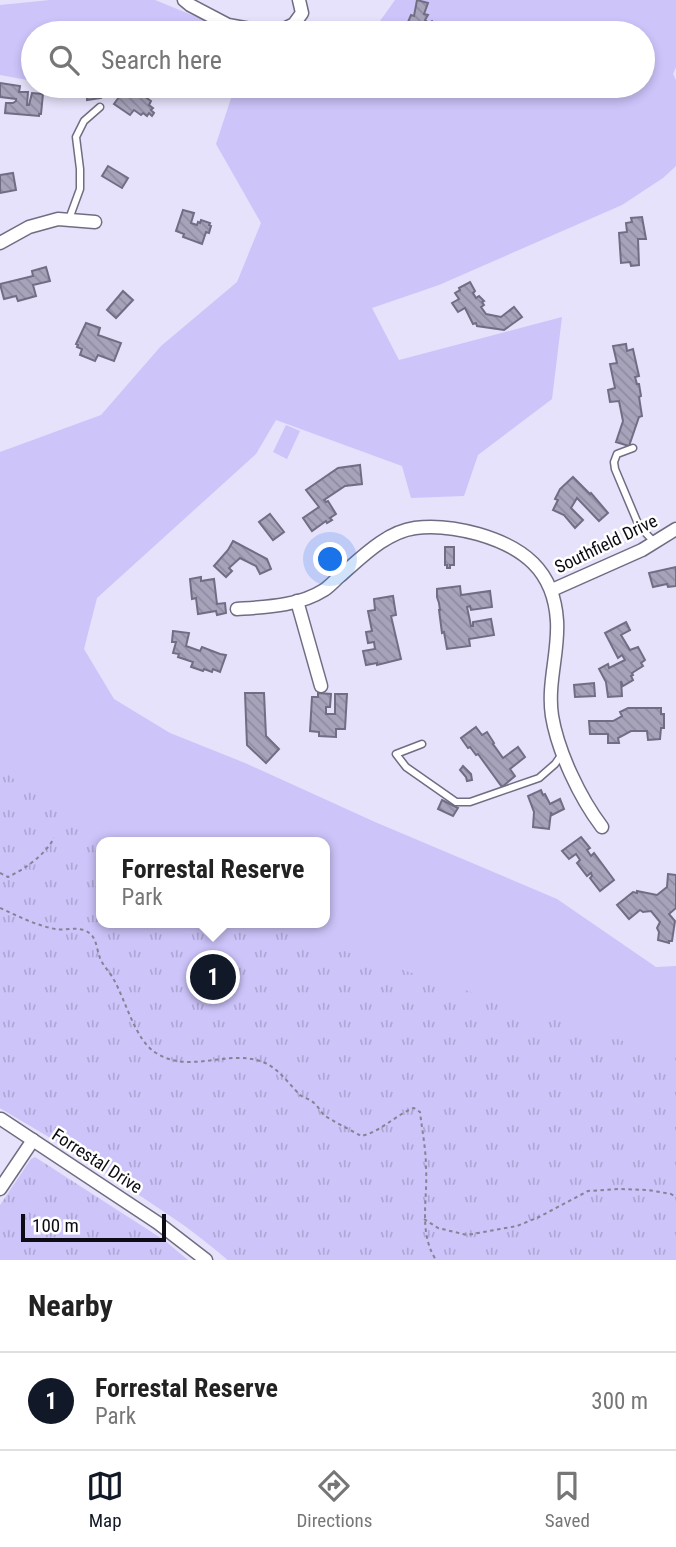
<!DOCTYPE html>
<style>
:root{--surface:#fff;--page:#f6f6f6;--text:#222;--muted:#767676;--line:#e0e0e0;--accent:#111827}
body{margin:0;font-family:"Roboto Condensed",sans-serif;background:var(--page);color:var(--text)}
.scale{position:absolute;left:21px;bottom:18px;width:145px;box-sizing:border-box;padding-left:7px;border:4px solid #0d0c14;border-top:0;font-size:19px;line-height:24px;white-space:nowrap;color:#0d0c14;-webkit-text-stroke:5px #fff;paint-order:stroke}
.you{position:absolute;left:331px;top:560px;width:24px;height:24px;margin:-18px;border:5px solid #fff;border-radius:50%;background:#1a73e8;box-shadow:0 0 0 10px #1a73e833}
.badge{display:grid;place-items:center;width:46px;height:46px;border-radius:50%;background:var(--accent);color:#fff;font-size:23px;font-weight:700}
.pin{position:absolute;translate:-50% -50%;border:4px solid #fff;box-shadow:0 2px 7px #0006}
.popup{position:absolute;left:96px;top:837px;width:234px;height:91px;box-sizing:border-box;display:grid;place-content:center;border-radius:14px;background:var(--surface);filter:drop-shadow(0 2px 5px #0005);font-size:23px;white-space:nowrap;color:var(--muted)}
.popup b{font-size:26px;color:var(--text)}
.popup::after{content:'';position:absolute;left:50%;top:100%;margin-left:-14px;border:14px solid transparent;border-top-color:var(--surface)}
.list{margin:0;padding:0;list-style:none}
h2{display:flex;justify-content:space-between;align-items:center;height:91px;margin:0;padding:0 28px;font-size:30px}
h2 small{font-size:23px;font-weight:400;color:var(--muted)}
.list li{display:grid;grid-template-columns:46px 1fr auto;gap:21px;align-items:center;box-sizing:border-box;height:98px;padding:0 28px;border-top:2px solid var(--line)}
.list b{display:block;font-size:26px;white-space:nowrap}
.list p{margin:0;font-size:23px;white-space:nowrap;color:var(--muted)}
.list em{font-size:23px;font-style:normal;color:var(--muted)}
.icon{flex:none;width:38px;height:38px;fill:none;stroke:currentColor;stroke-width:2;stroke-linecap:round;stroke-linejoin:round}
.map{position:relative;flex:none;width:676px;height:1260px;overflow:hidden}
.search{position:absolute;background:var(--surface);box-shadow:0 4px 10px #0003;left:21px;right:21px;top:21px;height:77px;display:flex;align-items:center;gap:18px;box-sizing:border-box;padding:0 24px;border-radius:38px;color:var(--muted);font-size:26px}
.sheet{height:189px;background:var(--surface)}
nav{display:flex;justify-content:space-around;align-items:center;box-sizing:border-box;height:98px;border-top:2px solid var(--line);background:var(--surface);font-size:19px;color:var(--muted)}
nav a{display:grid;justify-items:center;gap:4px}
nav .on{color:var(--accent)}
.map>svg:first-child{display:block}
</style>
<div class="map">
<svg width="676" height="1260" viewBox="0 0 676 1260">
<defs>
<pattern id="park-tufts" width="24" height="20" patternUnits="userSpaceOnUse" patternTransform="scale(1.75)"><rect width="24" height="20" fill="#cdc4fa"/><path d="M3 7l-1-3M5 7V3M7 7l1-3M15 17l-1-3M17 17v-4M19 17l1-3" fill="none" stroke="#afa7d5"/></pattern>
<pattern id="building-back-hatch" width="6" height="6" patternUnits="userSpaceOnUse" patternTransform="scale(1.75)"><rect width="6" height="6" fill="#a7a3bb"/><path d="M-1 5l2 2M0 0l6 6M5-1l2 2" fill="none" stroke="#8f8ba0"/></pattern>
</defs>
<rect width="100%" height="100%" fill="#e6e2fb"/>
<g fill="#cdc4fa" fill-rule="evenodd">
<path d="M50,0H155L236,33H33V81L0,75V5Z"/>
<path d="M395,0H676V67L673,74L676,80V166L663,178L622,205L439,285L372,308L399,360L562,317L552,399L478,455L464,496L411,498L402,466L276,420L256,454L97,598L84,649L114,699L170,733L245,763L375,822L557,899L656,967L676,966V1260H228C158,1201 78,1154 0,1108V452L101,415L161,346L237,282L261,223L216,144L235,86H643V33H338L375,28ZM101,842H325V923H101Z"/>
<path d="M286,425L300,431L287,459L273,452Z"/>
</g>
<g fill="url(#park-tufts)">
<path d="M0,769L101,842V923H257L676,1058V1260H228L197,1234L78,1154L0,1108Z"/>
<path d="M35,1157L164,1240L188,1260H0V1205L31,1159Z"/>
</g>
<g fill="url(#building-back-hatch)" stroke="#716d84" stroke-width="2">
<path d="M417,0L428,3L424,14L428,15L425,20L429,23L432,21L437,28L434,30L437,33H420L408,22L411,15L414,16Z"/>
<path d="M0,83L20,86L19,92H28L27,105H29L32,93L43,94L41,114H39V116L5,113L6,103H13L16,101V99L0,97Z"/>
<path d="M85,86H99L101,98L87,100V95L82,96L81,88H85Z"/>
<path d="M124,90L133,96L137,91L151,101L149,105L153,108L151,110L154,113L152,116L149,113L147,116L143,113L141,115L134,110L130,115L114,104Z"/>
<path d="M108,166L128,178L122,188L102,176Z"/>
<path d="M13,173L16,190L0,193V175Z"/>
<path d="M183,210L194,213L191,223L197,225L198,222L200,223L201,220L210,223L209,225L211,226L209,233L206,232L202,244L183,237L184,234L176,231Z"/>
<path d="M642,217L646,239H638L639,265L631,266L630,262L621,263L619,233L627,232L626,223L632,222L631,218Z"/>
<path d="M46,267L50,281L33,285L36,296L18,301L16,296L4,299L0,284L33,276L32,271Z"/>
<path d="M470,282L475,291L473,293L476,298L479,296L484,301L482,302L484,305L481,307L486,314L501,317L514,307L522,317L504,330L477,326L476,323L473,324L465,308L458,312L452,303L459,299L455,293L460,290L459,288Z"/>
<path d="M123,291L133,300L116,318L107,310Z"/>
<path d="M86,323L100,328L98,335L121,343L114,361L98,355L95,361L80,355L82,349L77,347L78,345L76,344Z"/>
<path d="M626,344L627,351L633,349L639,376L635,377L637,384H639L641,396L639,397L642,416L639,417L629,446L616,442L623,421L619,401L610,402L608,390L615,388L610,364L617,363L613,346Z"/>
<path d="M360,465L362,484L345,486L324,500L326,502L328,501L336,514L330,518L332,520L327,523L326,521L312,531L303,518L319,507L306,490L338,468Z"/>
<path d="M573,477L590,494L591,493L608,513L599,521L577,498L571,508L583,520L575,528L564,515L553,510L558,500L555,499L560,489Z"/>
<path d="M270,514L284,532L273,540L259,522Z"/>
<path d="M233,541L267,559L271,569L260,574L256,566L240,558L229,568L232,571L226,577L214,566L228,550Z"/>
<path d="M445,547H454V565H450V568H447V565H445Z"/>
<path d="M676,567V586L668,587L667,584L653,587L649,573Z"/>
<path d="M201,577V581L214,579L217,604L225,603L226,613L217,615L216,611L198,614L196,598L192,599L190,579Z"/>
<path d="M460,586L461,595L490,591L492,607L471,610L470,606L467,607L471,626H473V622L491,619L494,635L469,639L470,646L447,649L444,632L442,633L439,610H440L439,603L437,597V589Z"/>
<path d="M393,596L396,615L391,616L401,659L377,665V663L366,665L363,651L375,649L374,642L368,643L366,632L372,631L368,611L375,610L374,599Z"/>
<path d="M626,622L630,630L621,635L630,650L638,647L645,660L641,663L643,666L632,673L633,675L631,676L633,680L623,686L621,681L622,696L608,697L606,682L599,669L608,664L609,668L625,660L622,655L618,658L605,633Z"/>
<path d="M173,631L189,633L186,646L200,651L202,647L220,654L226,655L220,672L213,669L212,672L204,669L203,671L191,667L193,662L178,657L179,654L173,653L176,642H172Z"/>
<path d="M594,683L595,696L575,697L574,685Z"/>
<path d="M245,693H264L266,736L279,749L266,763L247,745Z"/>
<path d="M318,693L331,694L330,707H326V714H335V694H347L345,729H336V737L319,736V732L310,731L312,697H318Z"/>
<path d="M628,708H661V714H664V728H661L660,739L648,740L647,731H631L618,738L619,743H608V734H590L589,721H613L622,716L620,712Z"/>
<path d="M476,727L482,735L487,732L494,743L493,744L503,758L518,747L525,757L510,769L515,776L502,787L478,754L476,755L470,747L468,748L461,738Z"/>
<path d="M463,766L471,774L472,780L467,781L466,777L460,770Z"/>
<path d="M541,790L543,795L545,794L550,804L560,799L564,809L552,815L551,812L549,829L533,827L534,812L528,796Z"/>
<path d="M442,800L458,808L453,816L438,809Z"/>
<path d="M581,837L590,848L587,850L591,856L594,853L614,880L600,891L590,878L592,876L591,873L587,876L577,863L580,860L576,854L569,859L562,851Z"/>
<path d="M668,874L676,875V908L669,914L675,921L672,941H669V943L658,940L659,932L657,928L660,922L651,911L643,912L640,910L629,919L617,905L633,892L637,893V891L657,895L667,887Z"/>
</g>
<g fill="none" stroke-linecap="round" stroke-linejoin="round">
<defs>
<g id="lane">
<path d="M69,219L80,189V169L76,137L84,121L100,107"/>
<path d="M633,448L617,454L614,462L615,469L639,526L655,543"/>
<path d="M422,744L396,754L406,767L456,802H470L539,778L555,764L562,754"/>
</g>
<g id="street">
<path d="M184,0L190,5L228,25L273,33"/>
<path d="M276,33L294,24L302,13L299,0"/>
<path d="M0,243L29,227L58,219L95,222"/>
<path d="M552,590L642,550L676,529"/>
<path d="M297,601L321,686"/>
<path d="M237,609C266,607 299,606 324,590C330,586 335,580 340,576C362,557 386,532 415,528C437,525 456,528 478,534C523,547 554,570 557,621C559,652 547,684 552,716C558,752 580,798 602,827"/>
<path d="M1,1119L158,1223L206,1260"/>
<path d="M0,1189L33,1140"/>
</g>
</defs>
<use href="#lane" stroke="#706d83" stroke-width="9"/>
<use href="#street" stroke="#706d83" stroke-width="15"/>
<g stroke="#868395" stroke-width="2" stroke-dasharray="3.5 3.5" stroke-linecap="butt">
<path d="M0,873L8,877C25,869 45,855 54,838"/>
<path d="M0,908C18,916 35,925 55,929C64,931 75,926 86,931C97,936 96,948 100,958C103,966 110,972 114,980C126,1001 135,1040 156,1053C189,1074 225,1050 260,1061C277,1066 288,1083 300,1095C304,1098 310,1099 314,1103C318,1106 320,1111 324,1115C332,1121 351,1130 361,1136C381,1132 395,1115 414,1108L420,1112C422,1130 426,1149 426,1168C428,1199 418,1232 436,1260"/>
<path d="M424,1219L438,1228L467,1235L517,1226L539,1217L588,1191L619,1189L648,1190L671,1194L676,1197"/>
</g>
<use href="#lane" stroke="#fff" stroke-width="6"/>
<use href="#street" stroke="#fff" stroke-width="12"/>
</g>
<g text-anchor="middle" stroke-width="5" stroke-linejoin="round" paint-order="stroke">
<g font-size="18" fill="#0d0c14" stroke="#fff">
<text transform="translate(606 544) rotate(-26)" y="6">Southfield Drive</text>
<text transform="translate(97 1161) rotate(33)" y="6">Forrestal Drive</text>
</g>
</g>
</svg>
<div class="scale">100 m</div>
<div class="you"></div>
<div class="pin badge" style="left:213px;top:977px">1</div>
<div class="popup"><b>Forrestal Reserve</b>Park</div>
<div class="search"><svg class="icon" aria-label="search" viewBox="0 0 24 24"><circle cx="10" cy="10" r="6"/><path d="M15 15l6 6"/></svg>Search here</div>
</div>
<section class="sheet">
<h2>Nearby<small></small></h2>
<ul class="list">
<li><span class="badge">1</span><div><b>Forrestal Reserve</b><p>Park</p></div><em>300 m</em></li>
</ul>
</section>
<nav>
<a class="on"><svg class="icon" aria-label="map" viewBox="0 0 24 24"><path d="M3 6l6-2 6 2 6-2v14l-6 2-6-2-6 2zM9 4v14M15 6v14"/></svg>Map</a>
<a><svg class="icon" aria-label="directions" viewBox="0 0 24 24"><path d="M12 3l9 9-9 9-9-9zM9 14v-3h6M13 9l2 2-2 2"/></svg>Directions</a>
<a><svg class="icon" aria-label="saved" viewBox="0 0 24 24"><path d="M7 4h10v16l-5-4-5 4z"/></svg>Saved</a>
</nav>
